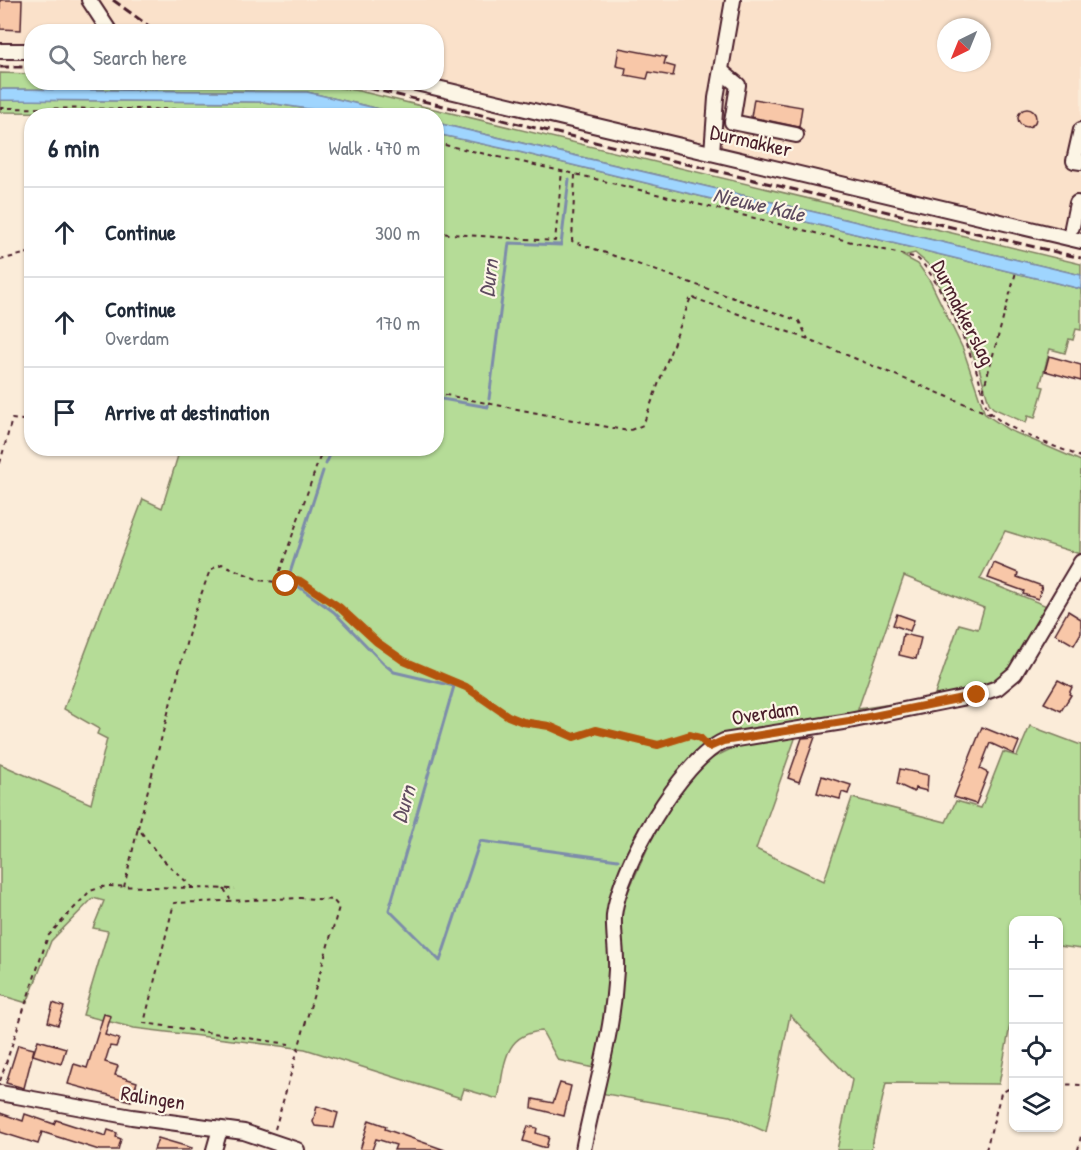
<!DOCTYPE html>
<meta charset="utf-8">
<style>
:root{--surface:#fff;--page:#f2f2f3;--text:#1f2937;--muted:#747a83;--line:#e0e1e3}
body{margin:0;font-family:"Patrick Hand",sans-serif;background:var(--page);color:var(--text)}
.controls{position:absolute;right:18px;bottom:18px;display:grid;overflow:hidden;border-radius:12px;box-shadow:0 2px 4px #0004}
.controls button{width:54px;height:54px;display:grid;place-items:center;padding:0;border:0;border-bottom:2px solid var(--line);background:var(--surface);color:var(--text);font:30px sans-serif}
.compass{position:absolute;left:937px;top:18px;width:54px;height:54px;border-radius:50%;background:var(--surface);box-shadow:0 2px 4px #0004;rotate:223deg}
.stop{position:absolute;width:18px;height:18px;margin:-14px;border:4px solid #b45309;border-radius:50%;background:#fff}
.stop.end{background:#b45309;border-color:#fff;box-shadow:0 2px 6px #0008}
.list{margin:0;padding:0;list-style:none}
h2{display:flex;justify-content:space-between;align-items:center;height:78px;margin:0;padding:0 24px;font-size:26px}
h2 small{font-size:20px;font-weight:400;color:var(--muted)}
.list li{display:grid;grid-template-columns:39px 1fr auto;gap:18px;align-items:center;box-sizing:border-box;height:90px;padding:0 24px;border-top:2px solid var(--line)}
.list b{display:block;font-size:22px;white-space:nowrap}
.list p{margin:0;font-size:20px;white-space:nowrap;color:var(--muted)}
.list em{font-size:20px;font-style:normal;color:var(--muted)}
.icon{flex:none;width:33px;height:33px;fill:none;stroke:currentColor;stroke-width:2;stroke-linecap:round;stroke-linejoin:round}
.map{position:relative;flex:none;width:1081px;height:1150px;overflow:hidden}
.search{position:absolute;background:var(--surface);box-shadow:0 2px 4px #0004;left:24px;top:24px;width:420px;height:66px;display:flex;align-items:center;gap:15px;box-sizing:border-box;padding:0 21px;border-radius:24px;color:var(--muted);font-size:22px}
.panel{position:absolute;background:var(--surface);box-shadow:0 2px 4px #0004;left:24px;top:108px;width:420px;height:348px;border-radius:24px}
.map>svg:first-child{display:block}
</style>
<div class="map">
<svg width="1081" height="1150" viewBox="0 0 1081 1150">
<rect width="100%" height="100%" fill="#fbecd9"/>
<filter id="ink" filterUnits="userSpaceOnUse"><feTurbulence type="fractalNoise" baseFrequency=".0167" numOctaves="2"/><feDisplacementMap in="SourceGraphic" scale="12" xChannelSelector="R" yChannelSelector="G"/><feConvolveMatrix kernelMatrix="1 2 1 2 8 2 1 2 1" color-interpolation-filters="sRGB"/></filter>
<g filter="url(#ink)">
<g fill="#fae1ca" fill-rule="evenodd">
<path d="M0,0H81L103,31L32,32L31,46L0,45Z"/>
<path d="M96,0H1081V236L437,82L436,32L118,31ZM946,27H982V63H946Z"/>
</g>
<g fill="#b5dc97" stroke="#807e61" stroke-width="1.5">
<path d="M0,73L31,74L32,82L312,83L359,91L1081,264V275L437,123L436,116L405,115L307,92L0,89Z"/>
<path d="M0,100L263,102L347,115L0,112Z"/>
<path d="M437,134L519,152L1081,289V330L1076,329L1073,340L1069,339L1065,353L1050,349L1040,386L1044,387L1035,418L1028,416L1026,423L993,408L989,403L979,368L930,266L915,253L903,256L918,264L930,281L963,349L985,414L1009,430L1081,461L1080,554L1005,531L980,579L1047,606L1010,667L996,681L934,697L959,624L978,629L984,608L904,576L858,709L891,704L892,707L726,736L709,742L702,748L709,747L682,766L615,879L608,997L594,1068L558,1060L542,1031C502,1034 505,1067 498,1099L464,1089L461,1098L305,1049L134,1028L83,1015L108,931L93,928L104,901L93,898L51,941L27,1003L0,995V764L91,804L107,739L97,734L99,729L64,709L143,499L162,508L180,449L436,448Z"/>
<path d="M1030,726L1081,745V949L1059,946L1058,920H1014L1013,1010L999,1084L886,1083L871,1150H837L852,1080L790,1015L766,1132L730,1116L600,1093L622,905L650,843L666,814L698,768L708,760L735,747L796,736L756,849L824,881L852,798L946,822L956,801L981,808L1003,752L1017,756Z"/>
</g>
<g fill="#9fd5fe" stroke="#7d8caa" stroke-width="1.5">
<path d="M0,89L307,92L405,115H347L263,102L0,100Z"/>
<path d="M437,123L1081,275V289L519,152L437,134Z"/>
</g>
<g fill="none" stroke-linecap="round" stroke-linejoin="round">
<g stroke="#7d8caa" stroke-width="3">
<path d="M436,398L488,407V405"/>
<path d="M489,399L509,243L561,245L569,179"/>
<path d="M326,464L333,448"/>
<path d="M323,471L288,579L334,612L383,663L394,672L454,686L389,910L440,961L480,841L618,860"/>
</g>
</g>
<g fill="#f8c7a8" stroke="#4a1f2b" stroke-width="1.5">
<path d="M0,0H22L21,30L0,29Z"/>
<path d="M619,48L666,57L664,64L675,67L673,76L649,72L647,79L625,75L626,68L616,66Z"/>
<path d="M754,99L802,107L799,127L751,117Z"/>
<circle cx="1027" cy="118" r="9"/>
<path d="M1049,356L1081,365V381L1045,371Z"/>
<path d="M994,563L1018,573L1017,577L1042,586L1038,599L1023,594L1024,591L988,578Z"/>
<path d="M1068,611L1081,619V633L1074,645L1055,634Z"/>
<path d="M897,614L914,620L910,631L893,625Z"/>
<path d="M903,634L921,638L916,659L899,655Z"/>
<path d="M1058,680L1072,687L1069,694L1071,695L1061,711L1044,703Z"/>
<path d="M982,727L1019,742L1014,754L990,743L980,769L988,773L976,804L954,797Z"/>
<path d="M815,737L799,782L788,778L802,738Z"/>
<path d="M900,769L928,775L927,791L915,788L914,792L897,784Z"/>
<path d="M822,776L851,785L848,794L842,792L840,799L817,793Z"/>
<path d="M53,1003L64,1007L58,1025L48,1022Z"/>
<path d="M104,1014L111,1016L105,1035L119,1039L116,1047L110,1046L105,1062L118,1066L115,1075L137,1082L131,1101L68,1084L74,1064L87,1068Z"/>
<path d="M38,1040L66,1048L61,1064L33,1055Z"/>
<path d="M18,1045L34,1049L24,1088L6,1083Z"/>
<path d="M560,1083L571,1086L564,1116L532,1108L533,1099L553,1103Z"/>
<path d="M317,1106L338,1113L334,1128L315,1126L313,1122Z"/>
<path d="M0,1113L23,1121L25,1114L54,1124L56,1120L106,1136L108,1130L117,1133L116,1137L121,1139L118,1150H99L42,1132L38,1144L0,1132Z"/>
<path d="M369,1120L386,1126L385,1129L445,1150H394L396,1145L376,1139L372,1150H360Z"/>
<path d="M528,1126L537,1128L536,1133L549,1137L546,1148L523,1141Z"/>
<path d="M158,1138L192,1148L191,1150H154Z"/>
</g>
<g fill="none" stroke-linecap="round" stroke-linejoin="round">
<defs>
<g id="minor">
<path d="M89,0L110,32"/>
<path d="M0,51H32"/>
<path d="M721,71L738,85L732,122L796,135"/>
<path d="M412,82L1081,241"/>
<path d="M1081,130L1074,161L1081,162"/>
<path d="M712,153L716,98L733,0"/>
<path d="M1072,227L1077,203L1081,204"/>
<path d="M0,1093L132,1117L244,1132L297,1150"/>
<path d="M214,1150L220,1129"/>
<path d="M583,1150C591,1108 603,1067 610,1025C613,1007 615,988 616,970C617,952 613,933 614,915C619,868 681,760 724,741L849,721L977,695L997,688L1015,673L1081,562"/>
</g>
</defs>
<use href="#minor" stroke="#4a1f2b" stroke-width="18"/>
<g stroke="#4a1f2b" stroke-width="2" stroke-dasharray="4.5 4.5" stroke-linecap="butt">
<path d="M0,108L263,110L309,116"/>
<path d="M436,143L575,174L917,258C938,275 968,347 978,375C982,387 982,403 991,413C1004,429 1060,448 1081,457"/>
<path d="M575,175L572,241L799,321L808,339"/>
<path d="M436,233L555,241L562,171"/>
<path d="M0,260L32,252"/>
<path d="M983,391L1016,272"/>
<path d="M436,393L628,431L643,425L691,297L808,339L992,415"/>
<path d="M0,463L12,419L32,421"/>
<path d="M276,582L284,585L296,580L300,581L339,607L377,642L404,661L466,687L509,716L523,722L549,726L574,737L596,730L658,745L690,735L703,741"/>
<path d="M124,887L138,828"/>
<path d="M193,888L160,857L138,828L193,617L210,570L222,564L259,580L276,582L323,448"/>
<path d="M224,889L230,899"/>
<path d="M0,1081L48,936L90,891L106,886L235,889"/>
<path d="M1058,1084L1081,1085"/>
<path d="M275,1129L339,907L333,900L301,898L174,903L144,1023L289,1044"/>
<path d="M986,1150L1001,1093L1014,1086"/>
<path d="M1078,1150L1081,1136"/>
</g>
<use href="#minor" stroke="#fcf5e5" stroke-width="14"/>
<g stroke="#4a1f2b" stroke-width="3" stroke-dasharray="9 4.5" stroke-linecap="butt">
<path d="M113,0L157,32"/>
<path d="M0,67H32"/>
<path d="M343,82L1081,258"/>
</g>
</g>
</g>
<g fill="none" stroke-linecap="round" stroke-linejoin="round" filter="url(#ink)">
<path stroke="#b45309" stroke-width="8" d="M286,584L296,580L300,581L339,607L377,642L404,661L466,687L508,716L523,722L549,726L574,737L596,730L658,745L690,735L700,738L709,747L723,741L849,721L977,695"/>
</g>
<g text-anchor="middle" stroke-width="4.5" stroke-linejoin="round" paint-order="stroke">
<g font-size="21" fill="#4a1f2b" stroke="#fcf5e5">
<text transform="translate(751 141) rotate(13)" y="7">Durmakker</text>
<text transform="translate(963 313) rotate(63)" y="7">Durmakkerslag</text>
<text transform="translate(765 713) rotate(-9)" y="7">Overdam</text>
<text transform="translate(153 1098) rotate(9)" y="7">Ralingen</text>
</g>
<g font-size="22" font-style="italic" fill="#5f4c60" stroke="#fcf5e5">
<text transform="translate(759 204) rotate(13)" y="8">Nieuwe Kale</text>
<text transform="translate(488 278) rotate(-83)" y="8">Durn</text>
<text transform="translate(403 804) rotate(-74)" y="8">Durn</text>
</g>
</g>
</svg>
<div class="controls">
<button>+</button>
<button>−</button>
<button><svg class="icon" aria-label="locate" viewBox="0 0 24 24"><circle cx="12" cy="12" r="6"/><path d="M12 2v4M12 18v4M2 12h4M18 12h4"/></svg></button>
<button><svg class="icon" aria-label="layers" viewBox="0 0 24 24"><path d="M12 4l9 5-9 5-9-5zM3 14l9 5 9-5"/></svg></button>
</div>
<svg class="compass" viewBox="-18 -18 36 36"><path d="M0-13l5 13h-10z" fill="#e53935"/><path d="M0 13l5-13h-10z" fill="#747a83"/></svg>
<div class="stop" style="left:286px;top:584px"></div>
<div class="stop end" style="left:977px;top:695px"></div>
<div class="search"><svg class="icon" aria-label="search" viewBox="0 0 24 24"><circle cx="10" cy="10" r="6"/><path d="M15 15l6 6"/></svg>Search here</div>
<section class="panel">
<h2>6 min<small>Walk · 470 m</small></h2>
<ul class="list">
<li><svg class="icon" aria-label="ahead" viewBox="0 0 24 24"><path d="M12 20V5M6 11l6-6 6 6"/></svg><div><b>Continue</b></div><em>300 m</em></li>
<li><svg class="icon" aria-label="ahead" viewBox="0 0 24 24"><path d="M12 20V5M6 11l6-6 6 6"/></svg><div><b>Continue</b><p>Overdam</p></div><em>170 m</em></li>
<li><svg class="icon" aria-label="arrive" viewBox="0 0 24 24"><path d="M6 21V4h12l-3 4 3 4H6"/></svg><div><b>Arrive at destination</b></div></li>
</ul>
</section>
</div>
